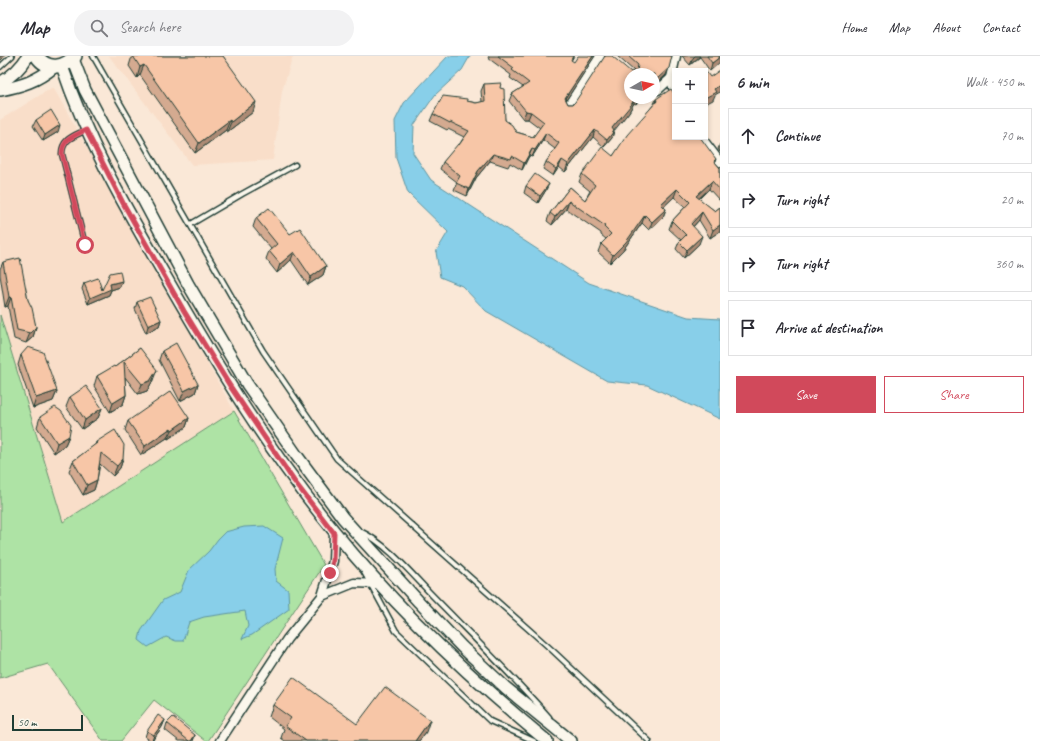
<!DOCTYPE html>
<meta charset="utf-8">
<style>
:root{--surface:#fff;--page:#f2f2f3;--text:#2b2b33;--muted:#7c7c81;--line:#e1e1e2;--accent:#d1495b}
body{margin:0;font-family:Caveat,sans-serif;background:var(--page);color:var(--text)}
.controls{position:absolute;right:12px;top:12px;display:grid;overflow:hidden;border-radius:0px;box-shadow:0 2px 6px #0003}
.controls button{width:36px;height:36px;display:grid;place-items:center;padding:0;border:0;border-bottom:1px solid var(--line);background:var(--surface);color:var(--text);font:20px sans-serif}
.compass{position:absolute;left:624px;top:12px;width:36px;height:36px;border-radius:50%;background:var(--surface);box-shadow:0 2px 6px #0003;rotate:81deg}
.scale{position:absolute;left:12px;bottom:10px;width:71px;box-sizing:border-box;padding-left:4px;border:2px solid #1f3d34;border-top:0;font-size:11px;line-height:14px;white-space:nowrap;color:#1f3d34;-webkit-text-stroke:3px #fbf7ec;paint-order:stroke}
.stop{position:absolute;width:12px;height:12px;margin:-9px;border:3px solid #d1495b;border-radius:50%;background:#fff}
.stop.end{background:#d1495b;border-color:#fff;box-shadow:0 1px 4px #0008}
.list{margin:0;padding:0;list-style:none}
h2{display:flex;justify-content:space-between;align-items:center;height:52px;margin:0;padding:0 16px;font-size:17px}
h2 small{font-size:13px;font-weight:400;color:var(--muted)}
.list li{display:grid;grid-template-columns:26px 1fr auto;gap:12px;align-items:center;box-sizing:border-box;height:56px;margin:0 8px 8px;padding:0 8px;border:1px solid var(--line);border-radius:0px}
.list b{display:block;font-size:15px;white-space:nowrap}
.list em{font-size:13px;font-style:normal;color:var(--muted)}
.actions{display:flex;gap:8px;padding:12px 16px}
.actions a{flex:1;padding:9px 0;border:1px solid var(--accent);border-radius:0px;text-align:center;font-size:14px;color:var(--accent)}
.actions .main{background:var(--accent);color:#fff}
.icon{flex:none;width:22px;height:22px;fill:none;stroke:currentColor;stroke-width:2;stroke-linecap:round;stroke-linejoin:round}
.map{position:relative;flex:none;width:720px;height:685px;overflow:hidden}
header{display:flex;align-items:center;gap:24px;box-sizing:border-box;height:56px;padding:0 20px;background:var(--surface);border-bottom:1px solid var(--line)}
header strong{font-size:19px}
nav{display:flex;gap:22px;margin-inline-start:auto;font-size:14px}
.search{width:280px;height:36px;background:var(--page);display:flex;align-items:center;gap:10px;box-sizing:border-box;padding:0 14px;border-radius:22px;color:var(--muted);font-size:15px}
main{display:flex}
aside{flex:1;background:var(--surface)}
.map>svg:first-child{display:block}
</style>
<header>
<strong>Map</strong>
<div class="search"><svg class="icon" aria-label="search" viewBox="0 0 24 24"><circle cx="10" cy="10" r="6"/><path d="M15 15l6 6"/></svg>Search here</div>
<nav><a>Home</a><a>Map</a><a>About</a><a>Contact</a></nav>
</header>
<main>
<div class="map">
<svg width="720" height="685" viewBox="0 0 720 685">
<rect width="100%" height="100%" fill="#fae8d7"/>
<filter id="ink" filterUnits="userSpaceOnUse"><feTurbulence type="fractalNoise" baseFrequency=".025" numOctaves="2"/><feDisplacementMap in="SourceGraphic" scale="8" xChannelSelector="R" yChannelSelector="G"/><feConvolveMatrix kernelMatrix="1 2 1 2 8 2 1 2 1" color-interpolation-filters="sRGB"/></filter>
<g filter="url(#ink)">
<g fill="#f9dec9">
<path d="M109,0H293L282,35L273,104L192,109Z"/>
<path d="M53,31L234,355L63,466L0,259V64Z"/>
</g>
<path fill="#aee3a5" stroke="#66906c" d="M0,259L63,466L234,355L324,509L208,685H206L154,644L121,685H103L48,608L0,622Z"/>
<g fill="#88cfe9" stroke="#5e95a1">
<path d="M448,0H470L462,14L435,39L414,69L413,97L431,124L589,227L688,261L720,263V363L647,329L607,325L486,255L462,230L440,221L436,196L448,176L408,137L396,102L395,65L404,47Z"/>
<path d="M264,470L283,482L275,513L276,525L288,534L289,553L252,579L242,583L248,570L245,555L204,561L189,566L183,585H176L166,581L148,591L139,584L141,575L163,544L180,536L189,514L209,495L218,483L225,476L244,471Z"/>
</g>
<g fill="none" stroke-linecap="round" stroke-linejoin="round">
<defs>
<g id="lane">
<path d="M93,0L263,295L337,403L552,594L649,685"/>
<path d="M0,11L12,0"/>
<path d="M191,168L242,138L295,109"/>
<path d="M85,189L62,98C62,83 74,80 86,74"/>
<path d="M360,475C386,487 411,517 431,538C470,578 511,618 549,661"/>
<path d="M364,516L396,575L490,665L534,685"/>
</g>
<g id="street">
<path d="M654,35L658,34L671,22"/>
<path d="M675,41L671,22L676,0"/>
<path d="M568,50L600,0"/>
<path d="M701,81L720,106"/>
<path d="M322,540L354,527L379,528"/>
<path d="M220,685L287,583L322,540L333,505L334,477"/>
</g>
<g id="secondary">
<path d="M73,3L85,34L188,228L247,328L297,400L343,462L419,546L462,591L506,632L571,685"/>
<path d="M62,10C87,85 125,151 164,218C215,307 269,396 334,475C397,553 470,622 547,685"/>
<path d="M0,27C12,20 21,12 28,0"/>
<path d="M0,34C22,30 37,25 54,11"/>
</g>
<path id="primary" d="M37,0C47,15 65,12 75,0"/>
</defs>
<use href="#lane" stroke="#1f3d34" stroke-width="7"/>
<use href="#street" stroke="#1f3d34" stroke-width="11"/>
<use href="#secondary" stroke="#1f3d34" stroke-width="14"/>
<use href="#primary" stroke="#1f3d34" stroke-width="16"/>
<use href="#lane" stroke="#fbf7ec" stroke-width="4"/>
<use href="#street" stroke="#fbf7ec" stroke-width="8"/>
<use href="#secondary" stroke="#fbf7ec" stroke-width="11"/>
<use href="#primary" stroke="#fbf7ec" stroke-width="13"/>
</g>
<g fill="#d4aa90" stroke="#1f3d34">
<path d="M132,0H223L253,56L227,76L226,74L195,97L140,19L137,22L129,10Z"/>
<path d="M489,0H574L571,5L566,44L568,48H573L634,15L617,0H672L666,19L654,30V18L630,42H641L636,48L634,47L629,56L614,74L612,82L604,91L593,81L565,116L559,111L553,120L543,113L546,106L555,93L543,84L532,101L529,100L522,114L510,107L508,111L490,105L476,122L467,140L454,134L457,126L440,113L443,106L459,89L464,81L448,73L447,74L430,65L433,58L467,45L476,47L482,46L481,35L484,28L500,32L505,64L516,76L533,81L540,72L528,63H523L509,45L512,38L523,31L510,22L511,19L488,2Z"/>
<path d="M682,0H720L710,15L700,1L690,9Z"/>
<path d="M656,43L675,81L716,103L715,106L720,112V145L709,133L699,143L715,155L720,151V176V175L710,182L699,164L693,171L699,188L684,202L676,193L679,186L681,184L669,173L672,165L685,151L674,141L663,151L666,153L663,161L649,174L642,167L623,194L610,207L598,196L601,188L606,183L601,179V177L566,153L552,169L547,165L550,157L570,131L585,144L590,135L579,126L582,118L613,100L654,48Z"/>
<path d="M36,64L58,76L43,85L33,70Z"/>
<path d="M720,88V96L718,93Z"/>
<path d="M526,130L546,134L538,147L524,137Z"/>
<path d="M256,162L290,178L326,210L323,219L308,229L291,204L277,217L266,203L269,195L271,193L253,171Z"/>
<path d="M3,206L28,244L36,271L33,281L26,287L14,283L8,250L5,251L0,219V213Z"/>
<path d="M84,227L102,234L120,231L111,234L109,239L88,248L82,233Z"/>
<path d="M137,246L161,264L159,270L146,277L135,253Z"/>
<path d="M140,292L153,324L147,335L138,338L125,321L126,339L123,348L110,356L94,330L97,320L115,311Z"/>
<path d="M162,295L198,328L195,337L180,345L159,304Z"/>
<path d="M21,299L57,335L53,345L33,352L18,309Z"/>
<path d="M70,341L102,352L98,362L82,373L66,351Z"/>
<path d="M40,361L69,380L65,389L54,397L37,371Z"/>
<path d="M189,362L186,371L168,383L167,382L141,399L125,374L128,365Z"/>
<path d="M96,386L123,403L120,412L113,420L100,408L97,424L94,434L83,439L69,415L73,405L95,389Z"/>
<path d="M273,649L357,668L426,676L419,685H285L281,682L284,673L269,661Z"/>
<path d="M165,664L162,671L152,685H151L145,681L147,675Z"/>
<path d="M167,667L195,679L193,685H179L165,674Z"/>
</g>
<g fill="#ad8b75" stroke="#1f3d34">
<path d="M0,0H5L0,5Z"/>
<path d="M593,0H595L563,49L565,42Z"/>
<path d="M695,0H700L690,9L693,2Z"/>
<path d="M720,1V6L710,15L712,7Z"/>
<path d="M144,9L140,19L137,22L140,11Z"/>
<path d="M669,12L666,19L654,30V23Z"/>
<path d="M720,29V36L715,39L713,44L705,48V42L714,33Z"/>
<path d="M635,42L634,47L629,56L610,80L612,72Z"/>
<path d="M638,42H641L636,48Z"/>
<path d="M256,46L253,56L227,76L231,66Z"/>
<path d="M526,55L531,56L528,63H523Z"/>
<path d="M230,64L226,74L195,97L199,87Z"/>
<path d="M60,69L58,76L43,85L45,79Z"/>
<path d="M595,74L593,81L565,116L568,108Z"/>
<path d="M614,75L612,82L604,91L607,84Z"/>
<path d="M546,77L543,84L532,101L535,94Z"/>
<path d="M532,93L529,100L522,114L524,107Z"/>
<path d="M493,98L490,105L476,122L467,140L469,133L478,115Z"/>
<path d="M562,104L559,111L553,120L556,113Z"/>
<path d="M712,125L709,133L693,148L696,140Z"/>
<path d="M549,128L546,134L538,147L540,140Z"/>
<path d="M677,133L674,141L658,156L661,148Z"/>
<path d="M569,145L566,153L552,169L555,161Z"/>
<path d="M666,153L663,161L649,174L652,166Z"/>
<path d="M702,156L699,164L688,176L691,168Z"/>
<path d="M645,159L642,167L623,194L610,207L613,199Z"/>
<path d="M720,169V175L710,182L713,174Z"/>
<path d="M702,180L699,188L684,202L687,194Z"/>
<path d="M294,196L291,204L277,217L280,208Z"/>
<path d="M326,210L323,219L308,229L311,221Z"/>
<path d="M122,225L120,231L111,234L109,239L88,248L90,242L110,228Z"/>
<path d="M9,241H11L8,250L5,251Z"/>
<path d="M161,264L159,270L146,277L148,270Z"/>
<path d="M36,271L33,281L26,287L30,277Z"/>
<path d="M157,314L153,324L147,335L138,338L142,328Z"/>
<path d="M198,328L195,337L180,345L184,335Z"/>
<path d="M57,335L53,345L33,352L36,342Z"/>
<path d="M126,339L123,348L110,356L113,347Z"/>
<path d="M102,352L98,362L82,373L85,364Z"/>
<path d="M189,362L186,371L168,383L172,374Z"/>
<path d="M171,372L167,382L141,399L145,390Z"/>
<path d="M69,380L65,389L54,397L57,387Z"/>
<path d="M123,403L120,412L113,420L117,410Z"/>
<path d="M97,424L94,434L83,439L87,429Z"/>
<path d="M165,664L162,671L152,685L154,679Z"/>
<path d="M430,664L426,676L419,685H415Z"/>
<path d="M195,679L193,685H191Z"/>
</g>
<g fill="#f7c6a7" stroke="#1f3d34">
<path d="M133,0H223L256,46L231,66L230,64L199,87L144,9L140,11Z"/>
<path d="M498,0H573L571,4L574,6L578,0H593L565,42L568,48H573L575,46L605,0H612L631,16L637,14L638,9L628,0H672L669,12L658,22L654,23V18H630V42H635L631,49L612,72L614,75L607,84L595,74L568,108L562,104L556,113L546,106L559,87L546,77L535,94L532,93L524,107L512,100L511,103L493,98L478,115L469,133L456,127L460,120L443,106L458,88L459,89L469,75L450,66V67L433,58L443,40L467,43V45L476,47L485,45L484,28L501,27L500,32L504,33L505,64L512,69L516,76L533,81L544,66L531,56L526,55L512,38L529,27L512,14L514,12Z"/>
<path d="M707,0H720V1L712,7Z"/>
<path d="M704,13L710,21L720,14V29L714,33L716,36L705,42V15H699Z"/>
<path d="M671,33L675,39V81H700L716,103L714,105L720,112V134L712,125L696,140L715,155L720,151V169L713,174L702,156L691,168L702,180L687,194L679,186L686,179L672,165L690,146L677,133L661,148L666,153L652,166L645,159L626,186L613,199L601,188L611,178L604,171L605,170L569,145L555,161L550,157L570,131L585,144L595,129L582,118L602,91L613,100L627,79L657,45L656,43Z"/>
<path d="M51,54L60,69L45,79L36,64Z"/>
<path d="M535,118L549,128L540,140L526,130Z"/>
<path d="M269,152L290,178L300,172L326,210L311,221L294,196L280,208L269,195L277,188L256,162Z"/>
<path d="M20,202L28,244L32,252L36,271L30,277L17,274L11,241H9L3,206Z"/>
<path d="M120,215L122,225L110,228L111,233L90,242L84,227L98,222L102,234L110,217Z"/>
<path d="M150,241L161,264L148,270L137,246Z"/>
<path d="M176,287L198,328L184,335L162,295Z"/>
<path d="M28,291L43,296L57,335L36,342L21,299Z"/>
<path d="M140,292L157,314L150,325L142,328L124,306L126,339L113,347L97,320L114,310L115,311Z"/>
<path d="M86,330L102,352L85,364L70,341Z"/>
<path d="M171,335L189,362L172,374L171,372L145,390L128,365Z"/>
<path d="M55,351L61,355L71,369L69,380L57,387L40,361Z"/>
<path d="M115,374L124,389L123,403L117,410L101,397L97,424L87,429L73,405L97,387L96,386Z"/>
<path d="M293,621L357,668L385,631L430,664L415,685H306L285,670L291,662L273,649Z"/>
<path d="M158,659L165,664L154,679L147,675Z"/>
<path d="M173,661L195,679L191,685H189L167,667Z"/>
</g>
</g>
<g fill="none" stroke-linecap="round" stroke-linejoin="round" filter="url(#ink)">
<path stroke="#d1495b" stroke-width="5" d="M85,189L62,98C62,83 74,80 86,74L123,147L184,255L230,330L294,425L334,477L333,505L330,517"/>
</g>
</svg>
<div class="controls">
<button>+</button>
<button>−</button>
</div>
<svg class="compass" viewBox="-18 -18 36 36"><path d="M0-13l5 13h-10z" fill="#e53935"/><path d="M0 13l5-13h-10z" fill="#7c7c81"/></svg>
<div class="scale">50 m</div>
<div class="stop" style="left:85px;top:189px"></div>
<div class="stop end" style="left:330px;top:517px"></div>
</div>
<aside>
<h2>6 min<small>Walk · 450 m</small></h2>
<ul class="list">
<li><svg class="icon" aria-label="ahead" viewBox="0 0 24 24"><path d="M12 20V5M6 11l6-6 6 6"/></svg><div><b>Continue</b></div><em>70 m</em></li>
<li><svg class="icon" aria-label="right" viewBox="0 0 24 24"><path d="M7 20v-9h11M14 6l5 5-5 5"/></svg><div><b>Turn right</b></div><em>20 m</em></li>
<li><svg class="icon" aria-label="right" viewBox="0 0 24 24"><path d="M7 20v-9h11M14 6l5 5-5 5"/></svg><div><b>Turn right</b></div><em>360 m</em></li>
<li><svg class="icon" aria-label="arrive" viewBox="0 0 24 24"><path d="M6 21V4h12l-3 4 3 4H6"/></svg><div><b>Arrive at destination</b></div></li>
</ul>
<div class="actions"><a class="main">Save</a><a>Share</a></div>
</aside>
</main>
